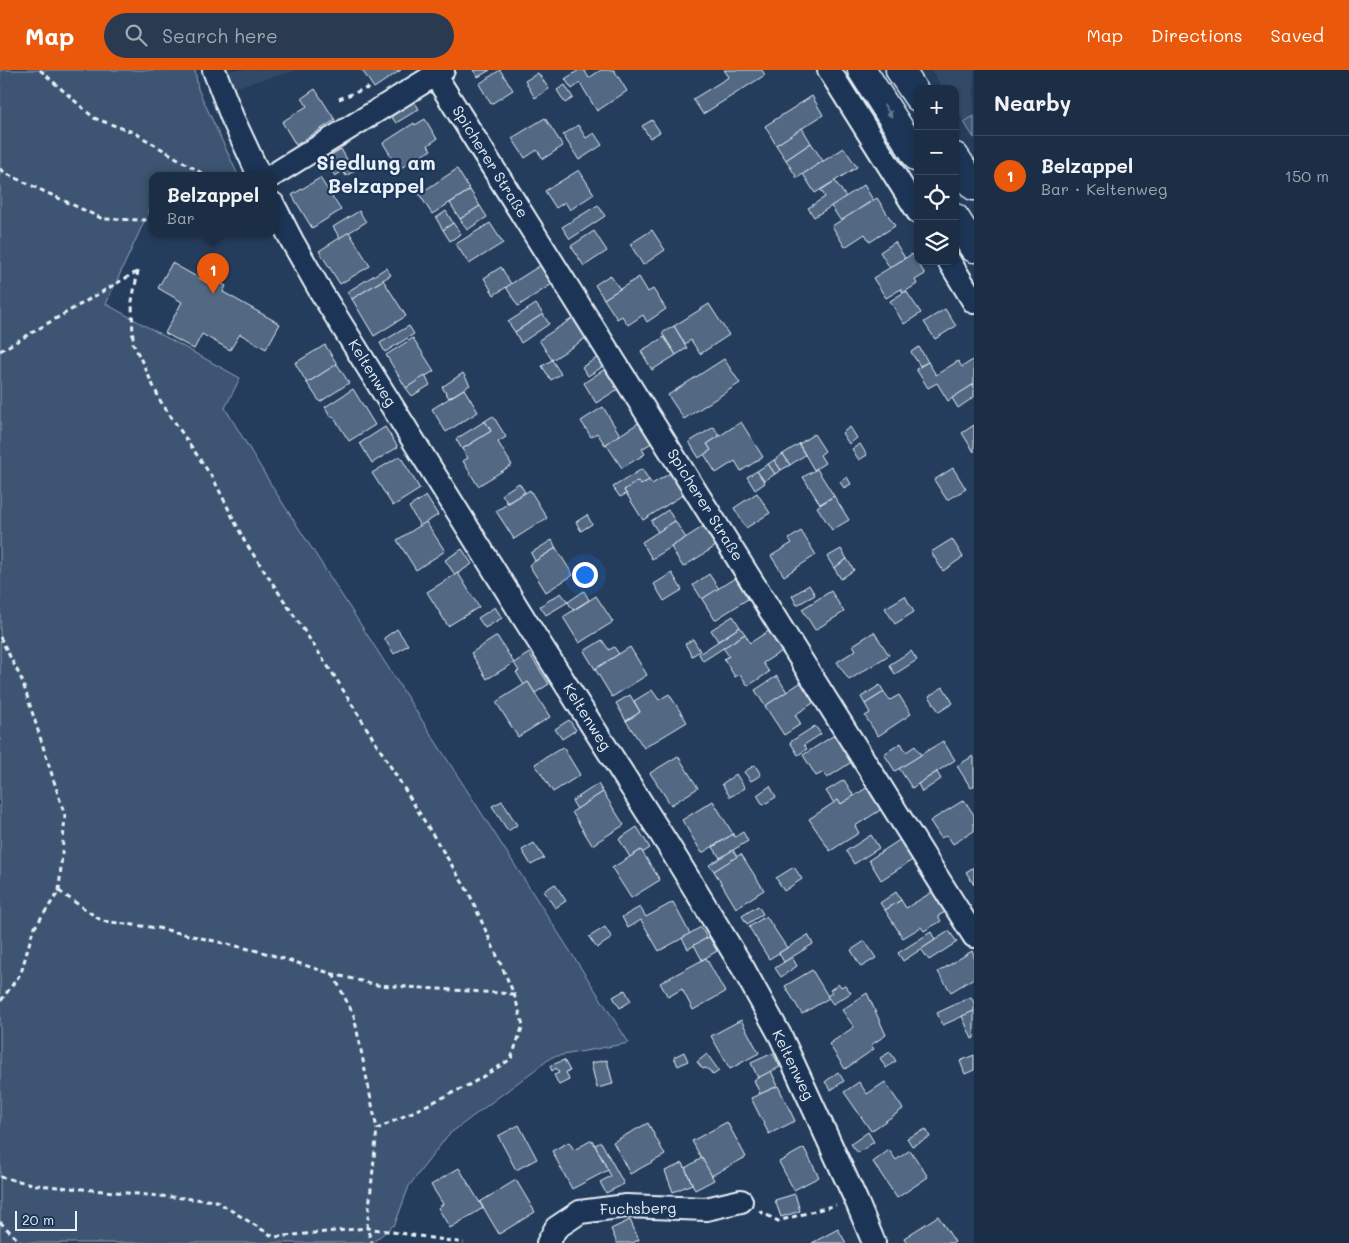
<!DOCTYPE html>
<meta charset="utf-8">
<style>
:root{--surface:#1c2e46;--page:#293a51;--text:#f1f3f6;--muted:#a0a8b3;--line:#3a4a5f;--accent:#ea580c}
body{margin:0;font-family:Mali,sans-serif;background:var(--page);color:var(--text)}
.controls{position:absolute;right:15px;top:15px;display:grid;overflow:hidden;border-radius:10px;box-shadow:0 1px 4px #0004}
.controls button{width:45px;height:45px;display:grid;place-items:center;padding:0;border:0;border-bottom:1px solid var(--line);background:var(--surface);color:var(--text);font:25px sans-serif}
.scale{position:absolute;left:15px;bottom:12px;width:62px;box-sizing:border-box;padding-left:5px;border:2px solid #e8f1f8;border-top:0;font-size:14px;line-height:18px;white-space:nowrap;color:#e8f1f8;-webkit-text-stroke:4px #1d3557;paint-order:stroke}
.you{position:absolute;left:584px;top:504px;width:18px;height:18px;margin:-12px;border:4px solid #fff;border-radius:50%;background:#1a73e8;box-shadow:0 0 0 8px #1a73e833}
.badge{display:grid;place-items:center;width:32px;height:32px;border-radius:50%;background:var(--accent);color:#fff;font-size:16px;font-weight:700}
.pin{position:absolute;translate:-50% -41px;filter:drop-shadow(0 1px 2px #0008)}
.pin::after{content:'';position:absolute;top:26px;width:18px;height:15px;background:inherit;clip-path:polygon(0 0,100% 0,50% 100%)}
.popup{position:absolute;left:149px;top:102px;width:128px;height:65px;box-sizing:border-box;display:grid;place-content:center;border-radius:10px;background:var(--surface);filter:drop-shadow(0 1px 4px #0005);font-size:16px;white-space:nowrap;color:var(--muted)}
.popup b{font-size:19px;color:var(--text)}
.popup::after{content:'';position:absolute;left:50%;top:100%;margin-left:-10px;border:10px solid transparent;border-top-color:var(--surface)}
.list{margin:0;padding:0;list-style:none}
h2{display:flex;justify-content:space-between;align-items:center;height:65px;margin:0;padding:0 20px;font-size:21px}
h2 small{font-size:16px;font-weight:400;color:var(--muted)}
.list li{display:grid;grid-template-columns:32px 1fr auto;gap:15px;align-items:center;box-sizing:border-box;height:80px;padding:0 20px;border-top:1px solid var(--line)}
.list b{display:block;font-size:19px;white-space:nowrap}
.list p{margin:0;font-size:16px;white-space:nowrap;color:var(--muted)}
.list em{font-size:16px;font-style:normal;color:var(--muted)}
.icon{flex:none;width:28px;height:28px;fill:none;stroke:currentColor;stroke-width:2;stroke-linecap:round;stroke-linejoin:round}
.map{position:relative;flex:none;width:974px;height:1173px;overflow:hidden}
header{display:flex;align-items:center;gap:30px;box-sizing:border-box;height:70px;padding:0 25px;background:var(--accent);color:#fff}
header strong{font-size:24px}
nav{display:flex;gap:28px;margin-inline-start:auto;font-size:18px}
.search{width:350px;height:45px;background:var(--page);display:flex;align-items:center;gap:12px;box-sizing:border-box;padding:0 18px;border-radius:28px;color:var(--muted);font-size:19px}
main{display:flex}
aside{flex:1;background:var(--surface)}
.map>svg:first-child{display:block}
</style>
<header>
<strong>Map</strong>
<div class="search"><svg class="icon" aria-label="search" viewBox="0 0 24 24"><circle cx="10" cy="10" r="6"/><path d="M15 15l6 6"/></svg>Search here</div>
<nav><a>Map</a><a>Directions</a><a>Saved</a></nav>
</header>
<main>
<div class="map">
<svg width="974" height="1173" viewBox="0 0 974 1173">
<rect width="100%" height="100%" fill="#253d5d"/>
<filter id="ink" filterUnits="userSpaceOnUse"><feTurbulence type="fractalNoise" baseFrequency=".02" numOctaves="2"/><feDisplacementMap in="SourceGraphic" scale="10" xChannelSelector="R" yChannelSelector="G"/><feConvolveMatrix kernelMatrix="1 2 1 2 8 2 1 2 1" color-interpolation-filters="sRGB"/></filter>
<g filter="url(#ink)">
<g fill="#334a68">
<path d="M228,0H297L232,18Z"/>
<path d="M932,0H974V46L964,52L955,38V19H943Z"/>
</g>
<g fill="#3e5472" stroke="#93a2b5">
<path d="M0,0H195L198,19L238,105H153V138L150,139L106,234L240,308L225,338L275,421L629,973L552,987L448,1065L409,1116L395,1154L372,1173H0Z"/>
<path d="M974,46V68L964,52Z"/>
</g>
<g fill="#536782" stroke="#e8f1f8">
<path d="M362,0H401L374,18Z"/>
<path d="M473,0H490L478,7Z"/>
<path d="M500,0L513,20L491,34L479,14Z"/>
<path d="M579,0H584L589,8L601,0H614L627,21L597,41L580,13L572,19L565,9Z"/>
<path d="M724,0H762L765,5L703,44L693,29L729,7Z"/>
<path d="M538,3L549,19L535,28L525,11Z"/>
<path d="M565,15L573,28L565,33L557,20Z"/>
<path d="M315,19L335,50L296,75L282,52L307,36L302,28Z"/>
<path d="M812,26L823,45L776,75L765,56Z"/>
<path d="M414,31L419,39L396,53L391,46Z"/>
<path d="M545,48L563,76L543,89L537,80L525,88L512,68Z"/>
<path d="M425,49L437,69L428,75L431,80L399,99L383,73L414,53L415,55Z"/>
<path d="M652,50L660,62L650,68L642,56Z"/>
<path d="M578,55L586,68L594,63L602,75L579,90L563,65Z"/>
<path d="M802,58L811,73L786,90L776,75Z"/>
<path d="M811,73L823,91L797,108L786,90Z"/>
<path d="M844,78L857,97L815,123L803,104Z"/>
<path d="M341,79L354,101L346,106L343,101L335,106L324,89Z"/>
<path d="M457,99L470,120L432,144L419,124Z"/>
<path d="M579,100L594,124L570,140L565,132L556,138L545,121Z"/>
<path d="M320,108L341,140L312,158L292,125Z"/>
<path d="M835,111L846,127L814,147L808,138L825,127L821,120Z"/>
<path d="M385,113L389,120L381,125L377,118Z"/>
<path d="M864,115L873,130L841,151L831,136Z"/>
<path d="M470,120L480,136L460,149L450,133Z"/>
<path d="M877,128L895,156L870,172L865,164L845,177L832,156Z"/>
<path d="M598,135L605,146L570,169L562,157Z"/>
<path d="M480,136L487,147L467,160L460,149Z"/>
<path d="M359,141L366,152L340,168L333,157Z"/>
<path d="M446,141L453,153L443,160L436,148Z"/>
<path d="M453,153L461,164L450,171L443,160Z"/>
<path d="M490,153L503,173L469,194L456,174Z"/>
<path d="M652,160L665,180L643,195L630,174Z"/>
<path d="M594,161L607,181L584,196L571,176Z"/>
<path d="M349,162L370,196L340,214L319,181Z"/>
<path d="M895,172L905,188L890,198L880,182Z"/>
<path d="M912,184L925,204L915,210L917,214L903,223L901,219L886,228L873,208Z"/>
<path d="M172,193L211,215L214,209L226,216L223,222L280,254L266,279L240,264L230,280L202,264L194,279L165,263L182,232L158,218Z"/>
<path d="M541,195L552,214L518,236L506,217Z"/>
<path d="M501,197L511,214L494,225L484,208Z"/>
<path d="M386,198L391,205L352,229L347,222Z"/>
<path d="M610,205L620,219L604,229L595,215Z"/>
<path d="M639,207L648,222L653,219L666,239L647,252L643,245L628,255L622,246L617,249L604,229Z"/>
<path d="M383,210L406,246L374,266L352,229Z"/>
<path d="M906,221L921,243L904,254L890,231Z"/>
<path d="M536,234L543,244L515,262L508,252Z"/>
<path d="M709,234L729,265L700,284L691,270L685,274L674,256Z"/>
<path d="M945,239L956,256L935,269L924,252Z"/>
<path d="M543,244L549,254L521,273L515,262Z"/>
<path d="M573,248L586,268L552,290L539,270Z"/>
<path d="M409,256L414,264L385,282L380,273Z"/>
<path d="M674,256L687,278L676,285L662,263Z"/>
<path d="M664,267L676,285L652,300L641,281Z"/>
<path d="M413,268L434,301L406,318L386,285Z"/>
<path d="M325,275L337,294L307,313L295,293Z"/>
<path d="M919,277L928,292L920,296L911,282Z"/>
<path d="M597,288L602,297L588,306L582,297Z"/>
<path d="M724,289L740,313L684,349L668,325Z"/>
<path d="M974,289V314L948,331L937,313L928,318L916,299L928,292L936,305L958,291L962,297Z"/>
<path d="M552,290L561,304L551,310L542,296Z"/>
<path d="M337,294L349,313L320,332L307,313Z"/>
<path d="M605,299L618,319L596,333L584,313Z"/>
<path d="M463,303L470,315L449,328L442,317Z"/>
<path d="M425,306L430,315L412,326L406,318Z"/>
<path d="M974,314V327L958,338L952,328Z"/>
<path d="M353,319L375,355L349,371L333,346L331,347L325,337Z"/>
<path d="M464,319L478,342L446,362L432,339Z"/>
<path d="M603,337L620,365L605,375L597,363L591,367L581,351Z"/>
<path d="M493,346L506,367L498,372L512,395L478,416L463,391L468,388L462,379L491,361L485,351Z"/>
<path d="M485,351L491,361L462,379L456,369Z"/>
<path d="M640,352L653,372L642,379L645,384L622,398L606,374Z"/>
<path d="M741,352L763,387L741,401L735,391L716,403L704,384L711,380L707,374Z"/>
<path d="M974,355V382L962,363Z"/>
<path d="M385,357L398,377L372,393L360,373Z"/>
<path d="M714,357L719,366L707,374L711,380L699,388L689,372Z"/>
<path d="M850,357L857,368L849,374L842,363Z"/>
<path d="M814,364L825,381L820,385L825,393L814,400L799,374Z"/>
<path d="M799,374L805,385L790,395L783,384Z"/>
<path d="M860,374L867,385L859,390L852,379Z"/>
<path d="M783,384L790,395L781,400L774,390Z"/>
<path d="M400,386L420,419L393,436L372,403Z"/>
<path d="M774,390L781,400L775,404L768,394Z"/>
<path d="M768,394L775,404L764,411L757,401Z"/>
<path d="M953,398L966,419L947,430L934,410Z"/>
<path d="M642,399L649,410L641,415L638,411L624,420L626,424L620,427L613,417Z"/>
<path d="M817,399L834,426L820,434L803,407Z"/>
<path d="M757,401L765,413L755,420L747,407Z"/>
<path d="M672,402L686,423L643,450L624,420L638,411L641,415L649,410L652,414Z"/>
<path d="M847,407L851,414L844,418L840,412Z"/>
<path d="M519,413L525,422L507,433L502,424Z"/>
<path d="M530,420L547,448L514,469L496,441Z"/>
<path d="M757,423L770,443L746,458L734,438Z"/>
<path d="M426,426L438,445L420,456L409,437Z"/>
<path d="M834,426L849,450L832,460L817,437Z"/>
<path d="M668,440L675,451L658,462L651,451Z"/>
<path d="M587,445L592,454L581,461L576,452Z"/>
<path d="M675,451L686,468L652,489L642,472Z"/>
<path d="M426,452L445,481L416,500L397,470Z"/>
<path d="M704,456L716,476L683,497L671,477Z"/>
<path d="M801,461L816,485L784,506L771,486L792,473L789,469Z"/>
<path d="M952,469L963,487L943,501L931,482Z"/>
<path d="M552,470L556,478L535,491L531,483Z"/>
<path d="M556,478L573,505L546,522L529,495Z"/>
<path d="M462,479L472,494L455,505L445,490Z"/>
<path d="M841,479L847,489L834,498L827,487Z"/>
<path d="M847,489L854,500L841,509L834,498Z"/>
<path d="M458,503L479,537L448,556L427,522Z"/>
<path d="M672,503L682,520L664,531L654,514Z"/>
<path d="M709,504L719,519L702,529L693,515Z"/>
<path d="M738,506L751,527L715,550L702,529Z"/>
<path d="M809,515L815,525L797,535L792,526Z"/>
<path d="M584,521L589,530L573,540L568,532Z"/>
<path d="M831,521L844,542L815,560L802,539Z"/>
<path d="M561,523L568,532L546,545L540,536Z"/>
<path d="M596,526L613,552L579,573L563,547Z"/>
<path d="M905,526L914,542L895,554L885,538Z"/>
<path d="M495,537L502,548L485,558L478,548Z"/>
<path d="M733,546L740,557L718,571L711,560Z"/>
<path d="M740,557L745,564L703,591L699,584Z"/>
<path d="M397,559L408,575L394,584L384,568Z"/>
<path d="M770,560L782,581L763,593L769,602L748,616L740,604L735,607L724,589L729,586L723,578L745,564L750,573Z"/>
<path d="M874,562L889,585L849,610L837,592L856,580L853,575Z"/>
<path d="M497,566L514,593L487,609L471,583Z"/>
<path d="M693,569L700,581L692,586L685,574Z"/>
<path d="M602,570L609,580L614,577L619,584L595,599L584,581Z"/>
<path d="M630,577L647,605L612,627L595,599Z"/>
<path d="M911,581L917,590L895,604L889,595Z"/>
<path d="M529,583L549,614L535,623L528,612L524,615L516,602L519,601L514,593Z"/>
<path d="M777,606L787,622L765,636L755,620Z"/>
<path d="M803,611L816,631L795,645L801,654L784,665L765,636Z"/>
<path d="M528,612L550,647L518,667L496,632Z"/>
<path d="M880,615L884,622L865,634L861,627Z"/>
<path d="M943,617L953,633L939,642L929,626Z"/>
<path d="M652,620L659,630L669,624L687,652L644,678L626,651L640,642L634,631Z"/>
<path d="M884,622L890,630L899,625L911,644L878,666L865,646L870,643L865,634Z"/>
<path d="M630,625L640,642L626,651L616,633Z"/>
<path d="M569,650L576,660L562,669L555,659Z"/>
<path d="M815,656L821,664L804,675L807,679L798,685L790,672Z"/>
<path d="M836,664L853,691L827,708L824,702L816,706L803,685Z"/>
<path d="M943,671L955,690L912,718L899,698Z"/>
<path d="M901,673L906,682L915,676L921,685L895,701L884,684Z"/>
<path d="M563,677L580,705L553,722L535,694Z"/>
<path d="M678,686L698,718L671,735L650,703Z"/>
<path d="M973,686L974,688V716L971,718L957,696Z"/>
<path d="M755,695L761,705L751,711L744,702Z"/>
<path d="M937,702L941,709L922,722L918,714Z"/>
<path d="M736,704L745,718L730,727L722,714Z"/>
<path d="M844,710L854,726L841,734L838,730L834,733L826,721Z"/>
<path d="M598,714L603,722L577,739L572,731Z"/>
<path d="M770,716L776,727L763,735L757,725Z"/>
<path d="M868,717L882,739L855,756L859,763L830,781L809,749L838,730L841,734Z"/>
<path d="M603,722L624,755L592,775L572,742Z"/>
<path d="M964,730L974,745V761L953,774L947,765L941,768L930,751Z"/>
<path d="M502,731L517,755L508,761L492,736Z"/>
<path d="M713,731L733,764L702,783L682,750Z"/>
<path d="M637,757L650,778L642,783L641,780L630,787L619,769Z"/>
<path d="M743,762L748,771L720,788L713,777L733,764L735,767Z"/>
<path d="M871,765L879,778L854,794L846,781Z"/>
<path d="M901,769L914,789L881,810L869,790Z"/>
<path d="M534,773L544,788L531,795L522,780Z"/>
<path d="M641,780L660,810L631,828L612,798Z"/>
<path d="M733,780L737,787L714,801L709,795Z"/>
<path d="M741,784L764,820L736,838L714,801Z"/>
<path d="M794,797L802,809L784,821L776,808Z"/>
<path d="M974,797V815L966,802Z"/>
<path d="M555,814L566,831L555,838L544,821Z"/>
<path d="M934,821L947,841L938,846L941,851L924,861L921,857L903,868L885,840L901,830L906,838Z"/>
<path d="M896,822L901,830L885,840L880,833Z"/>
<path d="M673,832L690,864L659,881L641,850L628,858L622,847L640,837L646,847Z"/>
<path d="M758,836L763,844L747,854L742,846Z"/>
<path d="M766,846L787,878L769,889L749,857Z"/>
<path d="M605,857L612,868L597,878L589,867Z"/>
<path d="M701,857L707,868L688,879L682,868Z"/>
<path d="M949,861L957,872L929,890L921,879Z"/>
<path d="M931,862L935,870L903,891L898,883Z"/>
<path d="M808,865L813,874L784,892L779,883Z"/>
<path d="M709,867L717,881L702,890L694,875Z"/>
<path d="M865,871L876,888L861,897L851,880Z"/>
<path d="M972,881L974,885V908L951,922L938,902Z"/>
<path d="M792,887L797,896L781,907L775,898Z"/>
<path d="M706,888L725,922L693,940L682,919L668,927L660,913Z"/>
<path d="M812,900L829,928L802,944L785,916Z"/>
<path d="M839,914L841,917L845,915L851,923L833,934L827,926L832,923L830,920Z"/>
<path d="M625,920L631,931L620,938L613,927Z"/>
<path d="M867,923L886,965L871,975L874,979L845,999L829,974L854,957L842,940Z"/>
<path d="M971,927L974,933V941L943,955L937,943Z"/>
<path d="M974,941V968L972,969L962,946Z"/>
<path d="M741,950L759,983L730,999L711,966Z"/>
<path d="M684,982L688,991L678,996L674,987Z"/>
<path d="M890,982L896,991L886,998L880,988Z"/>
<path d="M773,983L780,997L758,1008L751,993Z"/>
<path d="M707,984L719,1001L713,1005L709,1000L705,998L703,999L697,992Z"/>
<path d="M974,985V1000L965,1004L960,991Z"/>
<path d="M564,990L570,1001L566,1002L569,1010L559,1015L554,1005L559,1003L556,998L552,1001L550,996Z"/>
<path d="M607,990L613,1014L597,1018L591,993Z"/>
<path d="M771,1001L778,1016L760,1024L754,1010Z"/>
<path d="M838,1002L844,1011L831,1020L825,1012Z"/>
<path d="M859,1012L867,1024L885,1012L903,1039L871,1061L844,1022Z"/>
<path d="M778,1016L795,1051L769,1064L751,1028Z"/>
<path d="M727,1052L746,1087L711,1106L692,1071Z"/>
<path d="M648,1053L665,1085L630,1104L613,1072Z"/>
<path d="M519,1055L537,1089L516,1100L498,1066Z"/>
<path d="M926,1059L930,1067L912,1076L907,1068Z"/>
<path d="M868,1062L874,1072L858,1083L851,1074Z"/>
<path d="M592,1070L608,1100L572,1119L552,1081L569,1072L574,1080Z"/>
<path d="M601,1072L624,1114L606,1123L600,1112L611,1106L595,1075Z"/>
<path d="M804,1078L819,1107L794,1120L779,1092Z"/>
<path d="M889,1080L896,1090L910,1080L928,1107L897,1128L873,1092Z"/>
<path d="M702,1088L714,1110L695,1120L685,1098Z"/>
<path d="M683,1093L692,1114L673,1122L665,1101Z"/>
<path d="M459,1098L483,1138L450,1158L438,1138L443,1134L431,1115Z"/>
<path d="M516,1110L535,1142L499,1164L480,1132Z"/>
<path d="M795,1124L800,1141L781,1147L775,1130Z"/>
<path d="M938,1146L955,1172L954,1173H907L904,1168Z"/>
<path d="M630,1150L639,1170L632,1173H617L611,1159Z"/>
<path d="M838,1159L846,1173H812Z"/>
</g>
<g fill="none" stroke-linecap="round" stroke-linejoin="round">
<defs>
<g id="minor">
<path d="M214,0L232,47L259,105"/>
<path d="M829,0L918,142"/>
<path d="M435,5L974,866"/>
<path d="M273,105L443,0"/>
<path d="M273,134L292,171L321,222L525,550L668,775L743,898L781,967L856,1130L874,1173"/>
<path d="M949,191L974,232"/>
<path d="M548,1173L556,1158L580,1142L626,1136L706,1139L741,1131"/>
</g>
<g id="major">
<path d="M862,0L918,88"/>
<path d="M900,0L918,27"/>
<path d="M955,87L974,116"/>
<path d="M955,148L974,178"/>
</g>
</defs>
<use href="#minor" stroke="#e8f1f8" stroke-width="26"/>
<use href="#major" stroke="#e8f1f8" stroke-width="31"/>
<g stroke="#e8f1f8" stroke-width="3" stroke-dasharray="5 4" stroke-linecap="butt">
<path d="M40,0L94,48L135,63L205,105"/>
<path d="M339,29L367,18L369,21"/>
<path d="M0,99L9,105L103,149L147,150L153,148"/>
<path d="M138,201L132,231L133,273L161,332L214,410L245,472L335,607L469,823L514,924L523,955L511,989L471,1014L377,1059L367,1158L372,1173"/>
<path d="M0,281L138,201"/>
<path d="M0,567L22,610L65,746L59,821L33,860L21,903L0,932"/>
<path d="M59,821L102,851L158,858L262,882L333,904L377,915L514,924"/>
<path d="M333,904L354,946L377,1059"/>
<path d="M0,1107L37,1115L216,1131L274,1167L367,1158L464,1173"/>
<path d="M759,1141L778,1151L836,1135"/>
<path d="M0,1152L21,1173"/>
</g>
<use href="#minor" stroke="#1d3557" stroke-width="22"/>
<use href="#major" stroke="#1d3557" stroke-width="28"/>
</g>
<defs><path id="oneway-solid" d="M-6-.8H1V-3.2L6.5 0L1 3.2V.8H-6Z" transform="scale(1.25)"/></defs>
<use fill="#64778f" href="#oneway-solid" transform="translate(888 41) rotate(58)"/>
</g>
<g text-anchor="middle" stroke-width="4.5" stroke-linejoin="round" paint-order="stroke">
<g font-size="15" fill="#e8f1f8" stroke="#1d3557">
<text transform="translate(490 92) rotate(58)" y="5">Spicherer Straße</text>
<text transform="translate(372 303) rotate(58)" y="5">Keltenweg</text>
<text transform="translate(705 435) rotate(58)" y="5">Spicherer Straße</text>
<text transform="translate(587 647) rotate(58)" y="5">Keltenweg</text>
<text transform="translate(793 995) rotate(64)" y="5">Keltenweg</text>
<text transform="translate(638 1139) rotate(-1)" y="5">Fuchsberg</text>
</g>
<g font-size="20" font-weight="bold" fill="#e8f1f8" stroke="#1d3557">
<text x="376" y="100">Siedlung am<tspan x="376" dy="23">Belzappel</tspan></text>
</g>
</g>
</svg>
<div class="controls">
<button>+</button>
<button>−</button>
<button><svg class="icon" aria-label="locate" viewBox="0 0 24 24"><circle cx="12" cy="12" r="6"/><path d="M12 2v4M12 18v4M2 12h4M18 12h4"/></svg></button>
<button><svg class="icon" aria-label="layers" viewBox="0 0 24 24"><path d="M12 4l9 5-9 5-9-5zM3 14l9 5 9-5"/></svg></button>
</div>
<div class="scale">20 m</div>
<div class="you"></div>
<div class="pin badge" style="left:213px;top:224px">1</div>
<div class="popup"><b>Belzappel</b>Bar</div>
</div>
<aside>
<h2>Nearby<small></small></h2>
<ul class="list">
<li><span class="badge">1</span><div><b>Belzappel</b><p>Bar · Keltenweg</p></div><em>150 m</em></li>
</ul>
</aside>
</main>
